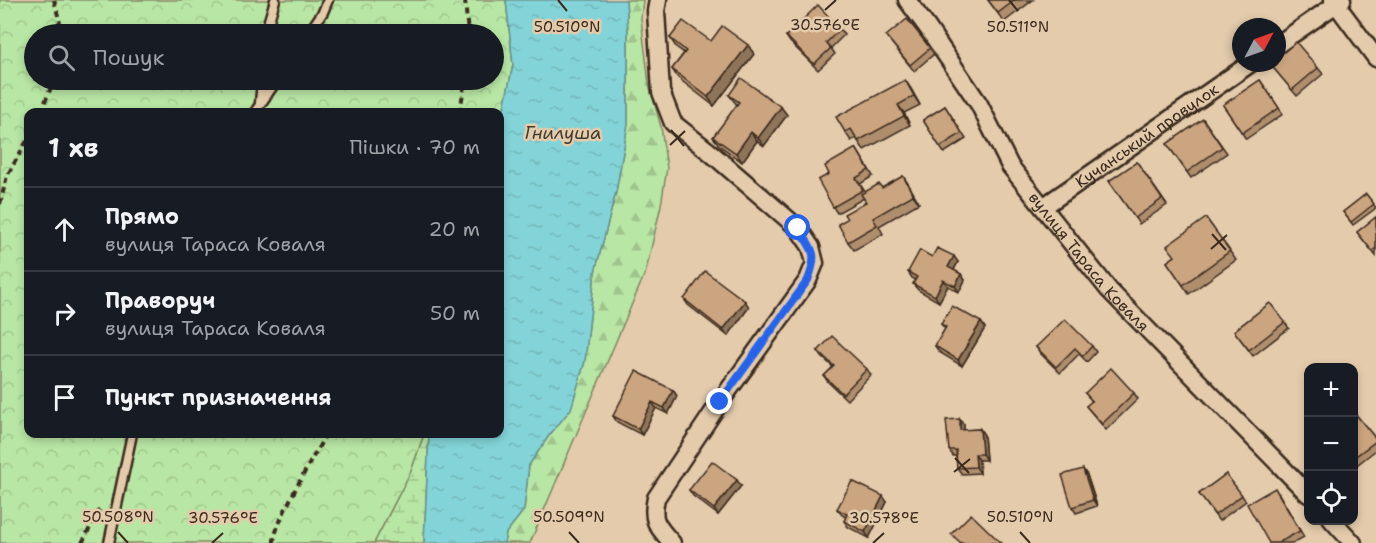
<!DOCTYPE html>
<html lang="uk">
<meta charset="utf-8">
<style>
:root{--surface:#171b24;--page:#242831;--text:#f1f3f6;--muted:#9ea1a6;--line:#363941}
body{margin:0;font-family:"Shantell Sans",sans-serif;background:var(--page);color:var(--text)}
.controls{position:absolute;right:18px;bottom:18px;display:grid;overflow:hidden;border-radius:12px;box-shadow:0 3px 9px #0003}
.controls button{width:54px;height:54px;display:grid;place-items:center;padding:0;border:0;border-bottom:2px solid var(--line);background:var(--surface);color:var(--text);font:30px sans-serif}
.compass{position:absolute;left:1232px;top:18px;width:54px;height:54px;border-radius:50%;background:var(--surface);box-shadow:0 3px 9px #0003;rotate:49deg}
.stop{position:absolute;width:18px;height:18px;margin:-14px;border:4px solid #2563eb;border-radius:50%;background:#fff}
.stop.end{background:#2563eb;border-color:#fff;box-shadow:0 2px 6px #0008}
.list{margin:0;padding:0;list-style:none}
h2{display:flex;justify-content:space-between;align-items:center;height:78px;margin:0;padding:0 24px;font-size:26px}
h2 small{font-size:20px;font-weight:400;color:var(--muted)}
.list li{display:grid;grid-template-columns:39px 1fr auto;gap:18px;align-items:center;box-sizing:border-box;height:84px;padding:0 24px;border-top:2px solid var(--line)}
.list b{display:block;font-size:22px;white-space:nowrap}
.list p{margin:0;font-size:20px;white-space:nowrap;color:var(--muted)}
.list em{font-size:20px;font-style:normal;color:var(--muted)}
.icon{flex:none;width:33px;height:33px;fill:none;stroke:currentColor;stroke-width:2;stroke-linecap:round;stroke-linejoin:round}
.map{position:relative;flex:none;width:1376px;height:543px;overflow:hidden}
.search{position:absolute;background:var(--surface);box-shadow:0 3px 9px #0003;left:24px;top:24px;width:480px;height:66px;display:flex;align-items:center;gap:15px;box-sizing:border-box;padding:0 21px;border-radius:33px;color:var(--muted);font-size:22px}
.panel{position:absolute;background:var(--surface);box-shadow:0 3px 9px #0003;left:24px;top:108px;width:480px;height:330px;border-radius:12px}
.map>svg:first-child{display:block}
</style>
<div class="map">
<svg width="1376" height="543" viewBox="0 0 1376 543">
<defs>
<pattern id="forest-firs" width="22" height="20" patternUnits="userSpaceOnUse" patternTransform="scale(1.5)"><rect width="22" height="20" fill="#b8e6a4"/><path d="M5 1l3.5 6h-7zM16 11l3.5 6h-7z" fill="#9fc58d"/></pattern>
<pattern id="wetland-marsh" width="20" height="14" patternUnits="userSpaceOnUse" patternTransform="scale(1.5)"><rect width="20" height="14" fill="#b8e6a4"/><path d="M1 5h8M5 5V1M11 12h8M15 12V8" fill="none" stroke="#9fc58d"/></pattern>
<pattern id="park-crowns" width="20" height="18" patternUnits="userSpaceOnUse" patternTransform="scale(1.5)"><rect width="20" height="18" fill="#b8e6a4"/><path d="M2 6a3 3 0 1 1 6 0M12 15a3 3 0 1 1 6 0" fill="none" stroke="#9fc58d"/></pattern>
<pattern id="water-ripples" width="26" height="14" patternUnits="userSpaceOnUse" patternTransform="scale(1.5)"><rect width="26" height="14" fill="#83d4d8"/><path d="M2 4q2-2 4 0t4 0M15 11q2-2 4 0t4 0" fill="none" stroke="#72b6b9"/></pattern>
</defs>
<rect width="100%" height="100%" fill="#e4cbac"/>
<filter id="ink" filterUnits="userSpaceOnUse"><feTurbulence type="fractalNoise" baseFrequency=".0167" numOctaves="2"/><feDisplacementMap in="SourceGraphic" scale="12" xChannelSelector="R" yChannelSelector="G"/><feConvolveMatrix kernelMatrix="1 2 1 2 8 2 1 2 1" color-interpolation-filters="sRGB"/></filter>
<g filter="url(#ink)">
<path fill="url(#forest-firs)" stroke="#7a8861" stroke-width="1.5" d="M626,0H643L641,18L649,84L661,127L667,168L661,205L646,271L530,543H504L506,533L524,510L529,465L548,437L571,408L585,361L595,272L616,192L628,124V32Z"/>
<path fill="url(#wetland-marsh)" stroke="#7a8861" stroke-width="1.5" d="M424,434H429L424,543H374L411,471Z"/>
<path fill="url(#park-crowns)" stroke="#7a8861" stroke-width="1.5" fill-rule="evenodd" d="M0,0H506L513,65L500,127V112H28V434H424L411,471L374,543H0ZM34,34H494V80H34Z"/>
<path fill="url(#water-ripples)" stroke="#66908e" stroke-width="1.5" d="M506,0H626L628,32V124L616,192L595,272L585,361L571,409L548,437L529,465L524,510L506,533L504,543H424L429,434H500V127L513,65Z"/>
<g fill="none" stroke-linecap="round" stroke-linejoin="round">
<defs>
<g id="lane">
<path d="M265,34L275,0"/>
<path d="M308,34L323,12L328,0"/>
<path d="M260,103L262,80"/>
<path d="M255,112L277,80"/>
<path d="M109,543L132,434"/>
</g>
<g id="street">
<path d="M658,0L656,11L661,92L673,123L711,153L798,228L811,247L815,263L808,280L720,402L656,498C651,521 657,526 672,543"/>
<path id="s1" d="M907,0L927,27L979,104L1010,166L1109,290L1308,494"/>
<path d="M1333,0L1376,58"/>
<path d="M1277,45L1342,0"/>
<path id="s2" d="M1043,207L1251,63"/>
<path d="M1332,520L1353,543"/>
</g>
</defs>
<use href="#lane" stroke="#3b2a1e" stroke-width="13"/>
<use href="#street" stroke="#3b2a1e" stroke-width="21"/>
<g stroke="#3b2a1e" stroke-width="4" stroke-dasharray="6 4.5" stroke-linecap="butt">
<path d="M54,0L60,23L59,34"/>
<path d="M465,0L468,34"/>
<path d="M41,112L54,80"/>
<path d="M460,112L465,80"/>
<path d="M0,204L7,176L28,139"/>
<path d="M82,543L101,507"/>
<path d="M274,543C272,527 316,452 326,434"/>
</g>
<use href="#lane" stroke="#e4cbac" stroke-width="8"/>
<use href="#street" stroke="#e4cbac" stroke-width="16"/>
</g>
<g fill="#af8e6e" stroke="#3b2a1e" stroke-width="1.5">
<path d="M988,0H1033L1004,22Z"/>
<path d="M840,29L844,35L831,48L835,54L818,70L790,42L786,36Z"/>
<path d="M886,36L930,48L934,54L914,71Z"/>
<path d="M670,38L748,45L754,54L714,106L678,78L672,69L684,53L676,47Z"/>
<path d="M1270,64L1318,68L1323,74L1297,96Z"/>
<path d="M905,80L911,89L920,105L904,113L910,125L864,150L856,138L851,141L845,132Z"/>
<path d="M1260,80L1283,114L1246,139L1223,105Z"/>
<path d="M729,95L781,107L787,115L764,146L757,141L742,162L719,145L713,137L737,105Z"/>
<path d="M945,106L966,139L944,153L923,120Z"/>
<path d="M1203,119L1227,153L1191,178L1167,144Z"/>
<path d="M856,148L873,176L860,184L865,192L882,188L903,176L919,203L879,226L883,234L854,250L848,242L847,219L866,202L864,198L837,213L833,207L829,174Z"/>
<path d="M1137,162L1167,205L1139,224L1109,181Z"/>
<path d="M1366,194L1376,208L1353,225L1343,212Z"/>
<path d="M1376,217V256L1357,232Z"/>
<path d="M1206,218L1236,260L1189,294L1167,262L1175,256Z"/>
<path d="M932,257L958,262L954,270L961,274L965,280L959,292L948,286L939,302L918,290L913,284L916,280L912,278L908,272Z"/>
<path d="M684,299L749,307L728,336L688,305Z"/>
<path d="M1270,303L1289,328L1253,356L1234,331Z"/>
<path d="M981,322L985,328L962,366L939,352L935,346L945,329L941,324Z"/>
<path d="M1092,346L1096,352L1087,362L1079,354L1060,373L1040,353L1036,347Z"/>
<path d="M818,351L867,369L871,375L847,400L828,382L824,376L833,367L822,357Z"/>
<path d="M673,390L677,396L668,414L656,408L642,435L617,422L613,416Z"/>
<path d="M1085,393H1134L1138,399L1106,430L1086,406L1092,401Z"/>
<path d="M1353,411L1376,439V450L1353,468Z"/>
<path d="M964,425V430L980,429L984,435L986,460H979L980,473L962,474L957,468L956,456H953L949,450Z"/>
<path d="M1226,474L1246,501L1219,521L1199,494Z"/>
<path d="M1087,475L1097,506L1076,513L1072,507Z"/>
<path d="M741,486L718,515L693,496L689,490Z"/>
<path d="M1279,494L1304,537L1293,543H1269Z"/>
<path d="M887,502L869,538L848,527L844,521L846,517L842,515L837,509Z"/>
</g>
<g fill="#8e745a" stroke="#3b2a1e" stroke-width="1.5">
<path d="M748,45L754,54L714,106L708,97Z"/>
<path d="M905,80L911,89L920,105L914,96Z"/>
<path d="M898,105L904,113L910,125L904,116Z"/>
<path d="M781,107L787,115L764,146L758,138Z"/>
<path d="M751,132L757,141L742,162L736,153Z"/>
<path d="M903,176L909,185L919,203L913,195Z"/>
<path d="M954,256L958,262L952,273L948,267Z"/>
<path d="M961,274L965,280L959,292L955,286Z"/>
<path d="M943,280L948,286L939,302L935,296Z"/>
<path d="M745,301L749,307L728,336L723,330Z"/>
<path d="M981,322L985,328L962,366L958,360Z"/>
<path d="M673,390L677,396L668,414L664,408Z"/>
<path d="M652,402L656,408L642,435L638,429Z"/>
<path d="M960,419L964,425V436L960,430Z"/>
<path d="M980,429L984,435L986,460L982,454Z"/>
<path d="M975,454L979,460L980,473L976,467Z"/>
<path d="M1083,469L1087,475L1097,506L1093,500Z"/>
<path d="M737,480L741,486L718,515L714,509Z"/>
<path d="M883,496L887,502L869,538L865,532Z"/>
</g>
<g fill="#cba580" stroke="#3b2a1e" stroke-width="1.5">
<path d="M988,0H1015L998,13Z"/>
<path d="M818,5L840,29L826,43L831,48L814,64L786,36Z"/>
<path d="M907,19L930,48L910,65L886,36Z"/>
<path d="M683,21L711,41L722,26L748,45L708,97L672,69L686,51L670,38Z"/>
<path d="M1296,42L1318,68L1292,90L1270,64L1277,63V58Z"/>
<path d="M741,78L781,107L758,138L751,132L736,153L713,137L739,102L729,95Z"/>
<path d="M905,80L914,96L898,105L904,116L858,141L851,129L845,132L836,117Z"/>
<path d="M1260,80L1279,108L1242,133L1223,105Z"/>
<path d="M945,106L962,133L940,147L923,120Z"/>
<path d="M1203,119L1222,147L1187,172L1167,144Z"/>
<path d="M856,148L869,170L856,178L863,190L833,207L818,180L829,174L825,166Z"/>
<path d="M1137,162L1162,199L1135,218L1109,181Z"/>
<path d="M903,176L913,195L873,218L877,225L848,242L838,224L847,219L844,214L866,202L861,194L879,184L882,188Z"/>
<path d="M1366,194L1374,204L1351,222L1343,212Z"/>
<path d="M1376,217V248L1372,251L1357,232Z"/>
<path d="M1206,218L1230,251L1183,285L1167,262L1175,256L1167,246Z"/>
<path d="M937,248L954,256L948,267L961,274L955,286L943,280L935,296L913,284L917,277L908,272L920,250L932,257Z"/>
<path d="M705,271L745,301L723,330L684,299Z"/>
<path d="M1270,303L1285,322L1249,350L1234,331Z"/>
<path d="M952,306L981,322L958,360L935,346L946,327L941,324Z"/>
<path d="M1065,319L1092,346L1083,356L1075,348L1056,367L1036,347Z"/>
<path d="M832,336L867,369L843,394L824,376L834,366L818,351Z"/>
<path d="M1111,368L1134,393L1102,424L1086,406L1092,401L1085,393Z"/>
<path d="M636,371L673,390L664,408L652,402L638,429L613,416Z"/>
<path d="M1353,411L1376,439V441L1353,458Z"/>
<path d="M960,419V430L980,429L982,454H975L976,467L957,468L956,450H949L946,420Z"/>
<path d="M712,461L737,480L714,509L689,490Z"/>
<path d="M1083,469L1093,500L1072,507L1062,475Z"/>
<path d="M1226,474L1242,495L1215,515L1199,494Z"/>
<path d="M852,481L883,496L865,532L844,521L847,514L837,509Z"/>
<path d="M1275,488L1300,531L1278,543H1269L1247,504Z"/>
<path d="M971,514L1001,543H961L951,534Z"/>
</g>
</g>
<g fill="none" stroke-linecap="round" stroke-linejoin="round" filter="url(#ink)">
<path stroke="#2563eb" stroke-width="8" d="M720,402L808,280C818,254 814,251 798,228"/>
</g>
<path fill="none" stroke="#3b2a1e" stroke-width="2" d="M558,0L567,11M1009,0L1018,11M825,10L836,0M671,130L684,146M670,145L685,131M1212,234L1226,250M1211,249L1227,235M955,458L969,473M954,472L970,459M118,532L128,543M569,532L579,543M1020,532L1030,543M212,543L223,533M873,543L884,533"/>
<g text-anchor="middle" stroke-width="5" stroke-linejoin="round" paint-order="stroke">
<g font-size="16" fill="#3b2a1e" stroke="#e4cbac">
<text dy="6" stroke="none"><textPath href="#s2" startOffset="126">Кучанський провулок</textPath></text>
<text dy="6" stroke="none"><textPath href="#s1" startOffset="320">вулиця Тараса Коваля</textPath></text>
</g>
<g font-size="18" font-style="italic" fill="#423b31" stroke="#e4cbac">
<text x="563" y="139">Гнилуша</text>
</g>
</g>
<g font-size="15" text-anchor="middle" fill="#3b2a1e" stroke="#e4cbac" stroke-width="5" stroke-linejoin="round" paint-order="stroke">
<text x="825" y="30">30.576°E</text>
<text x="567" y="32">50.510°N</text>
<text x="1018" y="32">50.511°N</text>
<text x="118" y="522">50.508°N</text>
<text x="569" y="522">50.509°N</text>
<text x="1020" y="522">50.510°N</text>
<text x="223" y="523">30.576°E</text>
<text x="884" y="523">30.578°E</text>
</g>
</svg>
<div class="controls">
<button>+</button>
<button>−</button>
<button><svg class="icon" aria-label="locate" viewBox="0 0 24 24"><circle cx="12" cy="12" r="6"/><path d="M12 2v4M12 18v4M2 12h4M18 12h4"/></svg></button>
</div>
<svg class="compass" viewBox="-18 -18 36 36"><path d="M0-13l5 13h-10z" fill="#e53935"/><path d="M0 13l5-13h-10z" fill="#9ea1a6"/></svg>
<div class="stop" style="left:798px;top:228px"></div>
<div class="stop end" style="left:720px;top:402px"></div>
<div class="search"><svg class="icon" aria-label="search" viewBox="0 0 24 24"><circle cx="10" cy="10" r="6"/><path d="M15 15l6 6"/></svg>Пошук</div>
<section class="panel">
<h2>1 хв<small>Пішки · 70 m</small></h2>
<ul class="list">
<li><svg class="icon" aria-label="ahead" viewBox="0 0 24 24"><path d="M12 20V5M6 11l6-6 6 6"/></svg><div><b>Прямо</b><p>вулиця Тараса Коваля</p></div><em>20 m</em></li>
<li><svg class="icon" aria-label="right" viewBox="0 0 24 24"><path d="M7 20v-9h11M14 6l5 5-5 5"/></svg><div><b>Праворуч</b><p>вулиця Тараса Коваля</p></div><em>50 m</em></li>
<li><svg class="icon" aria-label="arrive" viewBox="0 0 24 24"><path d="M6 21V4h12l-3 4 3 4H6"/></svg><div><b>Пункт призначення</b></div></li>
</ul>
</section>
</div>
